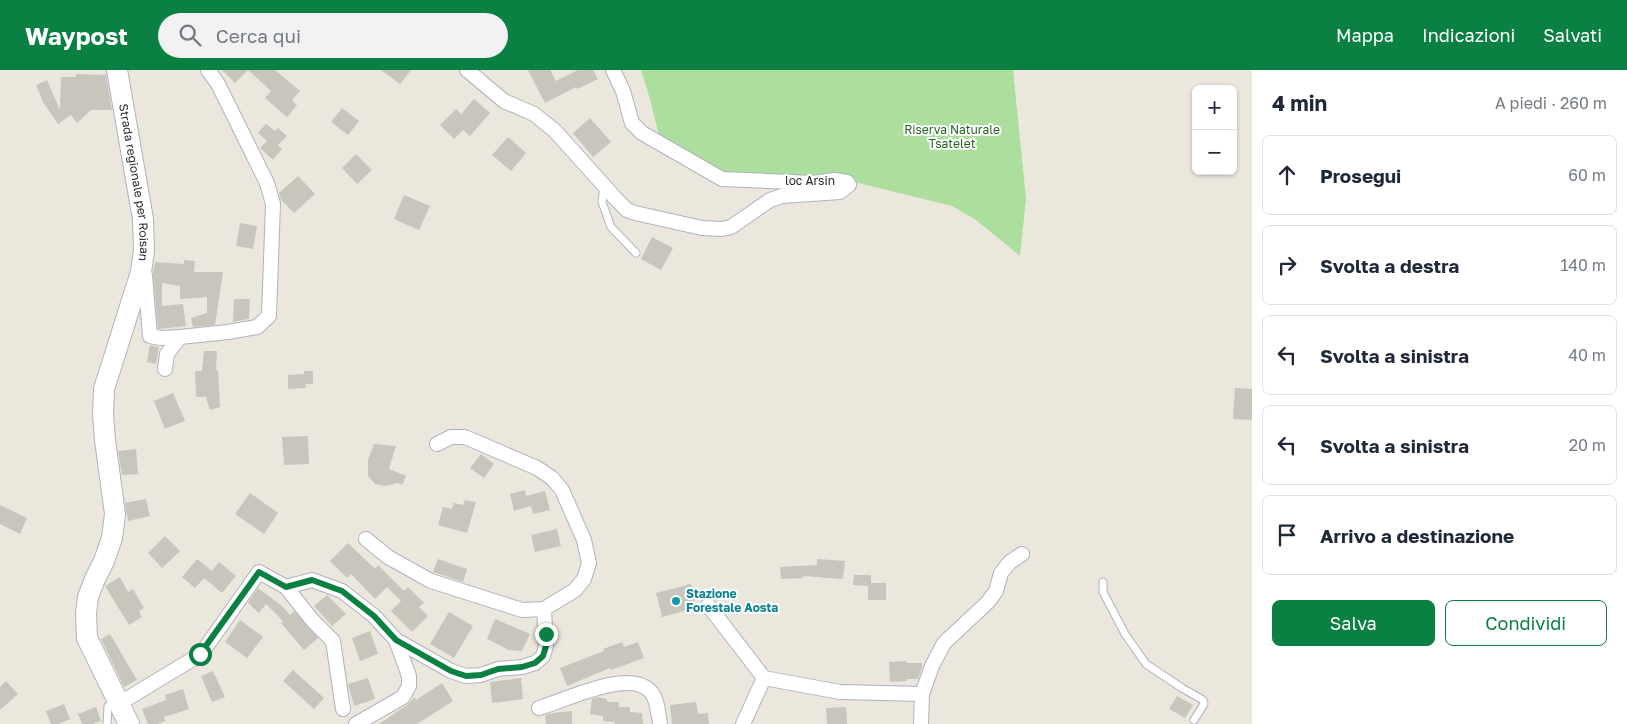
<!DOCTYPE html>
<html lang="it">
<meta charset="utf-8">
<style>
:root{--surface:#fff;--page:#f2f2f3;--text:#1f2937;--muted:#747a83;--line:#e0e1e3;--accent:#0b8043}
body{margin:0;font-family:"Golos Text",sans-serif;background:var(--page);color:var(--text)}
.controls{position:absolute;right:15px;top:15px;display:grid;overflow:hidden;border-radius:8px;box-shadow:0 1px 4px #0004}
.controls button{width:45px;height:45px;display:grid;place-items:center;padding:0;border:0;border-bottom:1px solid var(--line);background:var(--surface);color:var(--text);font:25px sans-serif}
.stop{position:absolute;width:15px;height:15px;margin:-11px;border:4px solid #0b8043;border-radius:50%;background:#fff}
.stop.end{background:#0b8043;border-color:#fff;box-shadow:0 1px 5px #0008}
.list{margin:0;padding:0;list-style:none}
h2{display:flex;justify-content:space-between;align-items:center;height:65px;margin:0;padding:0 20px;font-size:21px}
h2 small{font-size:16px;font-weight:400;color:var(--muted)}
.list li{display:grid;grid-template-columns:32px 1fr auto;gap:15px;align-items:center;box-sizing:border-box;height:80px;margin:0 10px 10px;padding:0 10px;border:1px solid var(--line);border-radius:8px}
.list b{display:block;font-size:19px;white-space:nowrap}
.list em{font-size:16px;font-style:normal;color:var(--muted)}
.actions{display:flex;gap:10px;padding:15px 20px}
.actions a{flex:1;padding:11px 0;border:1px solid var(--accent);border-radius:8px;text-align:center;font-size:18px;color:var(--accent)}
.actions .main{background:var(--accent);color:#fff}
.icon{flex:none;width:28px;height:28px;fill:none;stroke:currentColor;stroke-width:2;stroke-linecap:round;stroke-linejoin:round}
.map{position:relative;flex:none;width:1252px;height:654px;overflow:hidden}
header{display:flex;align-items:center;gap:30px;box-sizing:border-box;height:70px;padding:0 25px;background:var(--accent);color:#fff}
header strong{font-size:24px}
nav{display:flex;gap:28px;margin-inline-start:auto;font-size:18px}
.search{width:350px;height:45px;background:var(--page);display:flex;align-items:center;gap:12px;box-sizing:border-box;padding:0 18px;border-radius:28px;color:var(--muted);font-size:19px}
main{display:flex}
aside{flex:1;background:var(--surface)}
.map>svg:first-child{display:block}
</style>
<header>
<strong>Waypost</strong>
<div class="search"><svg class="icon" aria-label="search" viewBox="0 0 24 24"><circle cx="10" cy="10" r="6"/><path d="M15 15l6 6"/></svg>Cerca qui</div>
<nav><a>Mappa</a><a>Indicazioni</a><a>Salvati</a></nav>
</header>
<main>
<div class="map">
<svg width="1252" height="654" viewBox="0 0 1252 654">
<rect width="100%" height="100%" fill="#ebe7dd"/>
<path fill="#acdf9d" d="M641,0H1013L1026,129L1020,186L976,150L952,136L858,113L723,106L660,70L650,29Z"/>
<g fill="#c7c5bc">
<path d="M222,0H275L300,21L292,30L297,35L287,47L265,28L271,21L248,0L235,13Z"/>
<path d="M381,0H411L400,14Z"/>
<path d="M528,0H550L556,11L578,0H593L598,9L577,19L576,17L545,33Z"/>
<path d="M76,4L106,5L112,40H91L77,53L71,45L58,54L43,32L36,15L47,10L60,40L61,7H76Z"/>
<path d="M474,29L490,43L470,66L463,60L454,69L440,55L456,39L461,44Z"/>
<path d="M342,38L359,51L348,65L331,52Z"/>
<path d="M590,48L611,72L593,87L573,63Z"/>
<path d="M266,54L275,61L278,58L287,66L278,75L282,79L273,90L260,78L267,71L258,63Z"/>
<path d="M508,67L526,83L511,101L492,85Z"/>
<path d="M356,84L372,100L357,114L342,98Z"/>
<path d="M298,106L315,124L294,143L281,130L279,123Z"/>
<path d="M404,125L430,136L419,160L394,149Z"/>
<path d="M240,153L257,156L253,179L236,176Z"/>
<path d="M652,167L673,178L661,200L641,189Z"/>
<path d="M184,190L195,191L194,202H223L215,255L193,257L191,248L207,243V227L180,229V216L162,213V236L183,234L186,256L158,259L153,203L155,192L184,194Z"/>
<path d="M234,229H250L249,249L233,252Z"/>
<path d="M150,275L159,277L156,294L147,292Z"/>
<path d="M204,281H217L216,300H218L220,337L210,340L206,327H196L195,301H202Z"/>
<path d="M304,301H313V314H305L306,318L288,319V305L304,304Z"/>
<path d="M1235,318L1252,319V350L1233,349Z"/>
<path d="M173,323L185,351L165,359L154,331Z"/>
<path d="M308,366L309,394L284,395L282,367Z"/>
<path d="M374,374L396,376L389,399L406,406L402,415L398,413L385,416L375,414L368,406V390Z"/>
<path d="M136,379L138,404L122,405L118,381Z"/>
<path d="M481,384L494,394L484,408L470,398Z"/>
<path d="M525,420L526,426L545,421L550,440L533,444L531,436L514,441L510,424Z"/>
<path d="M250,423L278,443L264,464L235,444Z"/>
<path d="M146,429L150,446L128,451L125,433Z"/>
<path d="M465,430L476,432L467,463L438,455L443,437L452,439L454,433L463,435Z"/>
<path d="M0,435L27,448L20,464L0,454Z"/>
<path d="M557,459L561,476L535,482L531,465Z"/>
<path d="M165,466L180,481L162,498L148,483Z"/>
<path d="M348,473L375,499L378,495L404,521L408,517L424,533L419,537L428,546L412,562L391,541L401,531L387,517L375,529L351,504L347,508L330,491Z"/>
<path d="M197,489L212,501L219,492L236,506L222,523L204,508L195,518L182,507Z"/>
<path d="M438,489L467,499L463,512L433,502Z"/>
<path d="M817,489L845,491L843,509L803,506L804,508L781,509L780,497L817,495Z"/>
<path d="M854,505H871V513H886V530H868V516L853,515Z"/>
<path d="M120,507L128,522L133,519L144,538L139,541L142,547L129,555L105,516Z"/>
<path d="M691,514L696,538L662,547L656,523Z"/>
<path d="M258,518L282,536L290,545L294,541L318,568L304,580L281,553L283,551L266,534L259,543L248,533Z"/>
<path d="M327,525L346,544L332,556L314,536Z"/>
<path d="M449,542L473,556L454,588L430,574Z"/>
<path d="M495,549L530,564L522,581L509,580L487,569Z"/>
<path d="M240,550L263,567L247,588L225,572Z"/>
<path d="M370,561L378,584L360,591L352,568Z"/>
<path d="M110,564L137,610L124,617L101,569Z"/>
<path d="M622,572L624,577L638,572L644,588L611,600L610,598L567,616L560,598L604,581L603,579Z"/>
<path d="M906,591V593H922V597L918,609H907V611L890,612L889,592Z"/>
<path d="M293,600L324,628L314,639L283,611Z"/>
<path d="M213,601L225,627L212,632L201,606Z"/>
<path d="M368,608L375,629L354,636L348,614Z"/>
<path d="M521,608L523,629L492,633L490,612Z"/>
<path d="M6,611L18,624L0,640V617Z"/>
<path d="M442,613L453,631L417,654H379L407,635L415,627L416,630Z"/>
<path d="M183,619L189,639L164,647L165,651L158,654H148L142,639L166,630L165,625Z"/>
<path d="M1177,626L1193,635L1185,648L1169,639Z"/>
<path d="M598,627L607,629V632H619V637H630V642L642,643L643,654H615L614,652L603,651V646L590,644L592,629Z"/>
<path d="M696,632L698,644L708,643L709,654H672L670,635Z"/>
<path d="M64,634L70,649L59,654H51L46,641Z"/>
<path d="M96,637L101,651L93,654H82L78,644Z"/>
<path d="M846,637L847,654H827L826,638Z"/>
<path d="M572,641V654H546L545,645L553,643Z"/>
</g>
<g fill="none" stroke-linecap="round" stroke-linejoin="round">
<defs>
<g id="service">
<path d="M604,116L602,132L611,157L636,183"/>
<path d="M1103,512V522L1125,564L1146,594L1182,618L1203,630L1204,634L1194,650"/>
<path d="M107,654L108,636L117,633"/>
</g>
<g id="minor">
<path d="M467,0L504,31L534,44L555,61L617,130L627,140L635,143L702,158L722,159L731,157L770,130L782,126L840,122L849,115L847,112L835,110L812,113L722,109L642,63L632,53L623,21L613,0"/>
<path d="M141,202L145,205L150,266L161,268L180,267"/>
<path d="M165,299L167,284L180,267L228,262L257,257L269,246L273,134L267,113L218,14L208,0"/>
<path d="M366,469L388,487L431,511L522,540L544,539"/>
<path d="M286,517L312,510L342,521L374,546L396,570L451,601L466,606L481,605L498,599L522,597L535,593L543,586L546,576L544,539L575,520L584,509L589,493L584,470L562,420L552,408L537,398L465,367H451L437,374"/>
<path d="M708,535L764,608L840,622L922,624"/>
<path d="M120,633L201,584L259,502L286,517L312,550L333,571L343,639"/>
<path d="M539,638C564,631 629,598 650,621C658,629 658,643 660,654"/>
<path d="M356,654L403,627L409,616V606L396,570"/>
<path d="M743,654L764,608"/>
<path d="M921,654L922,624L932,596L944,573L988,532L996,521L1001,503L1010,492L1022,484"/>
</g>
<g id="secondary">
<path id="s1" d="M117,0L143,149L144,181L141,202L104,319L103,344L105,370L115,444L112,468L104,491L95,509L88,527L86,543L87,568L129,654"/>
</g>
</defs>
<use href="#service" stroke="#b0b2bd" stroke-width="9"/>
<use href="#minor" stroke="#b0b2bd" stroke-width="16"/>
<use href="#secondary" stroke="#b0b2bd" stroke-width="22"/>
<use href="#service" stroke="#fff" stroke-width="7"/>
<use href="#minor" stroke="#fff" stroke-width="14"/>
<use href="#secondary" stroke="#fff" stroke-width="20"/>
</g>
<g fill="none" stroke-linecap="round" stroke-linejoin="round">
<path stroke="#0b8043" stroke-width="6" d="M200,584L259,502L286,517L312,510L342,521L374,546L396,570L451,601L466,606L481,605L498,599L522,597L535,593L543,586L546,576V564"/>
</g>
<circle fill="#0f9aa8" stroke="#fff" stroke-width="2" cx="676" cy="531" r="5"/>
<g text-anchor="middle" stroke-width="4" stroke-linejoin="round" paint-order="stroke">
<g font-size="12" fill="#25631e" stroke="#fff">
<text x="952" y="64">Riserva Naturale<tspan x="952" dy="14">Tsatelet</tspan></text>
</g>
<g font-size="12" fill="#2a2a2a" stroke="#fff">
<text x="810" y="115">loc Arsin</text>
<text dy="4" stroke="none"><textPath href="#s1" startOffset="114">Strada regionale per Roisan</textPath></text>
</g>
<g font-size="12" font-weight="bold" fill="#0d838f" stroke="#fff" text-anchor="start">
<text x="686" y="528">Stazione<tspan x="686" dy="14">Forestale Aosta</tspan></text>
</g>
</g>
</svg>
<div class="controls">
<button>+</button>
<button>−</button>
</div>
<div class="stop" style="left:200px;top:584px"></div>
<div class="stop end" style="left:546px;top:564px"></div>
</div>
<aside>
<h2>4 min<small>A piedi · 260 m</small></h2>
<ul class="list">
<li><svg class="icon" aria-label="ahead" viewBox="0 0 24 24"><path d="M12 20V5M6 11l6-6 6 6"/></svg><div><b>Prosegui</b></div><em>60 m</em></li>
<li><svg class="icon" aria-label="right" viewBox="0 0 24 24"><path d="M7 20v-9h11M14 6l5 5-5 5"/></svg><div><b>Svolta a destra</b></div><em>140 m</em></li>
<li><svg class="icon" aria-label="left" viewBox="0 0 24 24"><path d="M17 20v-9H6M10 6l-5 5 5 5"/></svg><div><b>Svolta a sinistra</b></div><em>40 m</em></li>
<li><svg class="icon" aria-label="left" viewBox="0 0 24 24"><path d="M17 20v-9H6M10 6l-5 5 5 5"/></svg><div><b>Svolta a sinistra</b></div><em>20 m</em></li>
<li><svg class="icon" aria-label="arrive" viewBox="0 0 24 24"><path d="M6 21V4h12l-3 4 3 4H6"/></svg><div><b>Arrivo a destinazione</b></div></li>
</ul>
<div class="actions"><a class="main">Salva</a><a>Condividi</a></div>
</aside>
</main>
